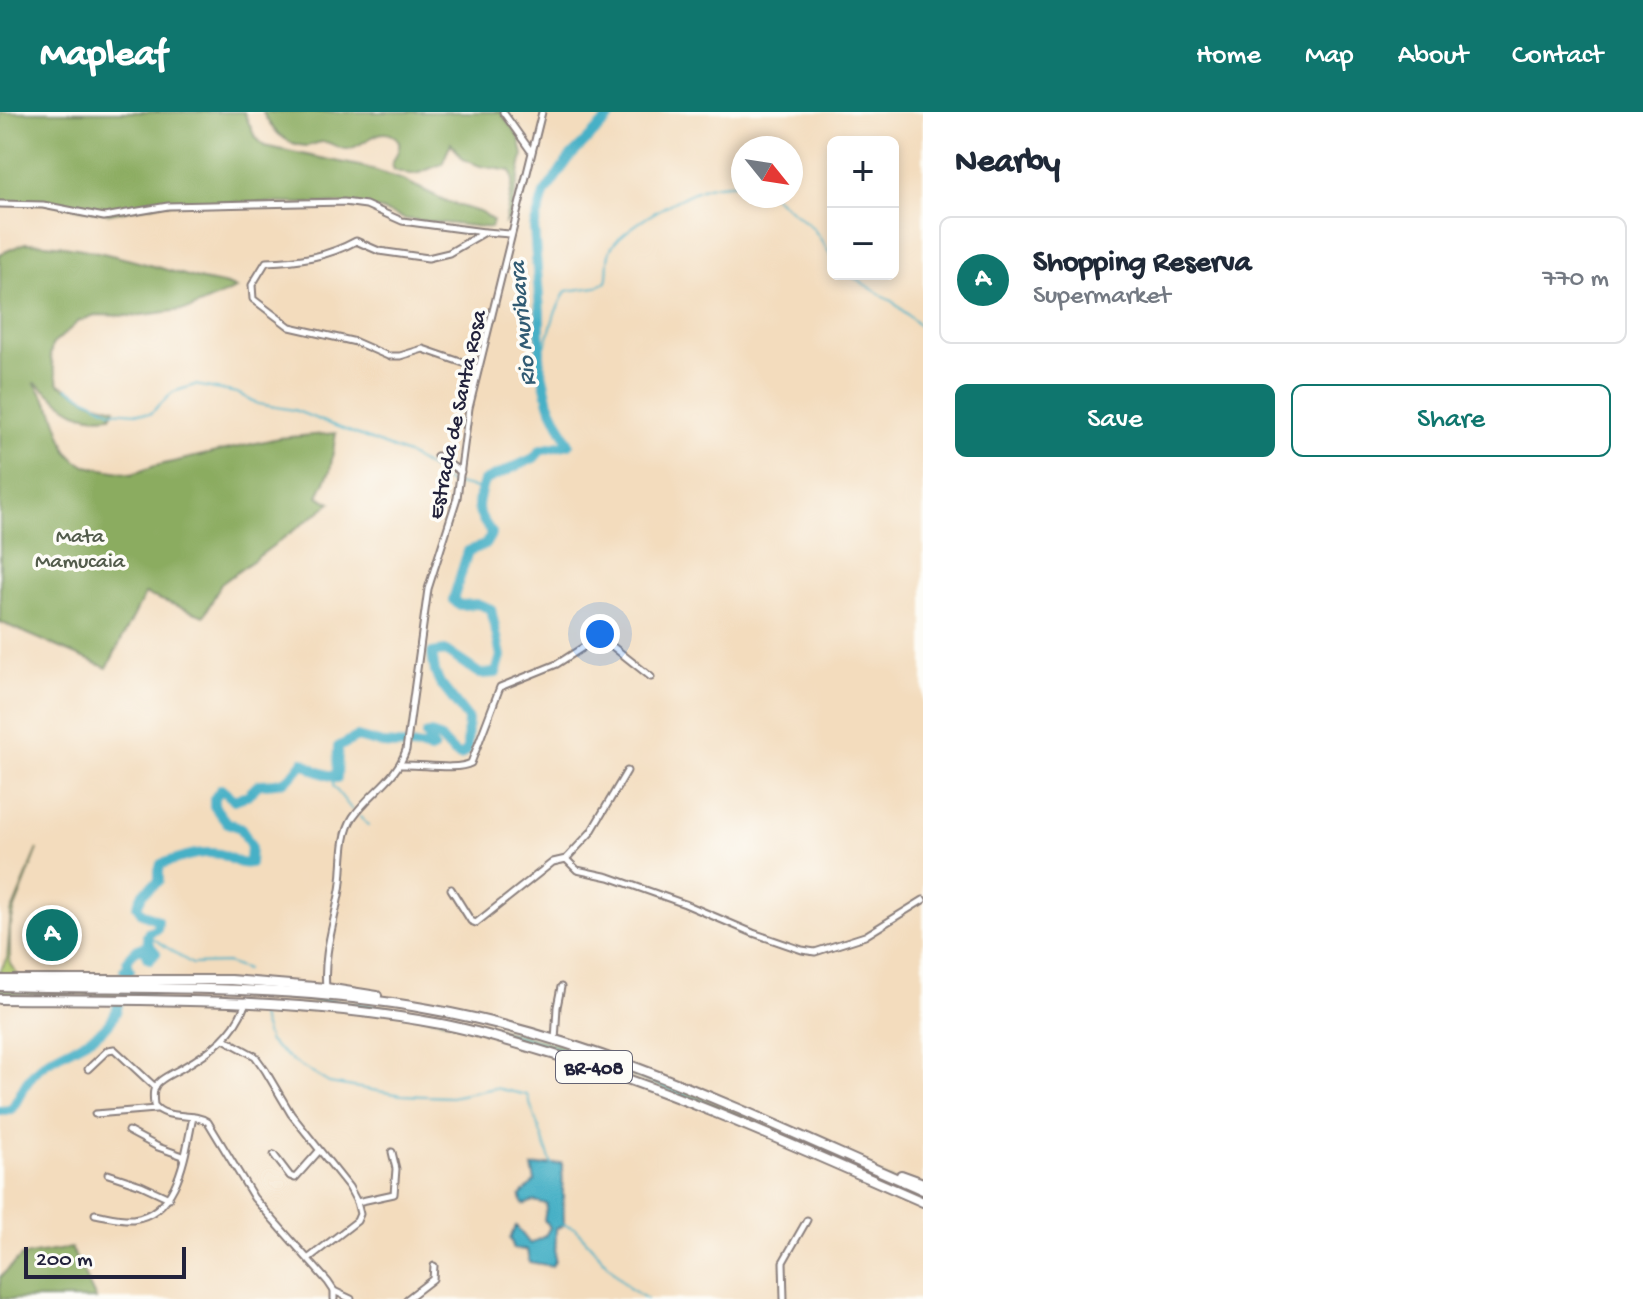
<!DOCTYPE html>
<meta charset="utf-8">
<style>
:root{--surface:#fff;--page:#f6f6f7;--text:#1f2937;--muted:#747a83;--line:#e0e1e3;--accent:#0f766e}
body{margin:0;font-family:"Gochi Hand",sans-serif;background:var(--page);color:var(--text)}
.controls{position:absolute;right:24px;top:24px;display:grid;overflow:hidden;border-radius:12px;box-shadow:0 4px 12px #0003}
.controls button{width:72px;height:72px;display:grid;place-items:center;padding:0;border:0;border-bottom:2px solid var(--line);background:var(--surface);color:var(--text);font:40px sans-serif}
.compass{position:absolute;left:731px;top:24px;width:72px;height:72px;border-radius:50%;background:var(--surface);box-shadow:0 4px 12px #0003;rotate:120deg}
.scale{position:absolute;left:24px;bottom:20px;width:162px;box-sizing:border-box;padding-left:8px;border:4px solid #22223b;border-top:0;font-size:22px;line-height:28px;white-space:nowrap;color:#22223b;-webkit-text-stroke:6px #fdfcf7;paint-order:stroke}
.you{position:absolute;left:600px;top:522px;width:28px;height:28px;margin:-20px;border:6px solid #fff;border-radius:50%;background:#1a73e8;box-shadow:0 0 0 12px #1a73e833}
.badge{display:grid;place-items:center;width:52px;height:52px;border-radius:50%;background:var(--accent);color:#fff;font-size:26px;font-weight:700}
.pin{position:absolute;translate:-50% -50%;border:4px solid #fff;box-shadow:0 2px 8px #0006}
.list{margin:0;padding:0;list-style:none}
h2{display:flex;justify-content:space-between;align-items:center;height:104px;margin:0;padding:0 32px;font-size:34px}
h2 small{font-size:26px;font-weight:400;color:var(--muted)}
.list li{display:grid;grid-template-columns:52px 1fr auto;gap:24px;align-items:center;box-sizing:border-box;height:128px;margin:0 16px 16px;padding:0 16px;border:2px solid var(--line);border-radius:12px}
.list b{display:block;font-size:30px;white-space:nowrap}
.list p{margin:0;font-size:26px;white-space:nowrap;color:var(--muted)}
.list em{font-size:26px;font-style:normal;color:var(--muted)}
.actions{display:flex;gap:16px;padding:24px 32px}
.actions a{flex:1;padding:18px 0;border:2px solid var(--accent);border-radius:12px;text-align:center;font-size:28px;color:var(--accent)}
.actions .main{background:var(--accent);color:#fff}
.map{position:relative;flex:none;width:923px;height:1187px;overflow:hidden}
header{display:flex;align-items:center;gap:48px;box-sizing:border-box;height:112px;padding:0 40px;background:var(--accent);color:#fff}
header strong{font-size:38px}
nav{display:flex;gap:44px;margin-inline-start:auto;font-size:28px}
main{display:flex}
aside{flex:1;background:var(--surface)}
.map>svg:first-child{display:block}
</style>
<header>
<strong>Mapleaf</strong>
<nav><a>Home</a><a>Map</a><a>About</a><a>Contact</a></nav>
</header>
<main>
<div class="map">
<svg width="923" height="1187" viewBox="0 0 923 1187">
<rect width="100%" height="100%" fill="#fdfcf7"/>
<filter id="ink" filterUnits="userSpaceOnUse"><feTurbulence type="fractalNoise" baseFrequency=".0125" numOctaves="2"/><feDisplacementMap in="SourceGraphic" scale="16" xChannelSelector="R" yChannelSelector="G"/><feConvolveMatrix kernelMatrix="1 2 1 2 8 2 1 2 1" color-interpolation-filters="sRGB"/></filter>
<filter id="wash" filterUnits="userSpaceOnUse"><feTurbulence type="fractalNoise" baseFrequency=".006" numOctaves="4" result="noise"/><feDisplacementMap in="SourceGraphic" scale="32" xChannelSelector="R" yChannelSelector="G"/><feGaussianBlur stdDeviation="1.8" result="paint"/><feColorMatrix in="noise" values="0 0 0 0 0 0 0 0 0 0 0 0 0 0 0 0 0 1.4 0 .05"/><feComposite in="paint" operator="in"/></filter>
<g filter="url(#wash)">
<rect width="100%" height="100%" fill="#f3dcbd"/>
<path fill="#afc76c" stroke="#687454" stroke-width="2" d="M38,737L15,796L10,816V851L21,868L0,869V859L7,846L11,801Z"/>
<g fill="#8bac60" stroke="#56674e" stroke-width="2">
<path d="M0,0H244L254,23L264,34L364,55L403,68L448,90L482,101L493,109L491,116L405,107L381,98L341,92L188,90L162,91L110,102L50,91L0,90Z"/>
<path d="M263,0H500L519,25L523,43L510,107L505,111L513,69L511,59L480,54L463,47L451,31L442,52C420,59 418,67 394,58L392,52C396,42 405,31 394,24C379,13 363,35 348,37C339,38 333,31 325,30C318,29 312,34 306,34C286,33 270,17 263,0Z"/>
<path d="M25,131C84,132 138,150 195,166C210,171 222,169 236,177L190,197L134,204L95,203L79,209L52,233L50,244L59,272L93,290L115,296L111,304C73,309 61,289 34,270L53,299L67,339L77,349L86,354L132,362L155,354L278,326L336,321L330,359L318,384L331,391L221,472L204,504L145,482L107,556L0,510V142Z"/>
<path d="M0,877C186,878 373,876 553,931C680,970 801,1030 923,1082V1088C757,1016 591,934 411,902C276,878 137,884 0,882Z"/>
<path d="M71,1136L96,1187H0V1165L22,1144Z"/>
</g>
<path fill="#47b0c6" stroke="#346980" stroke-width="2" d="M562,1051L564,1113L556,1117L555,1149L552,1154L529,1150L527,1138L514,1137L510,1126L516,1114L530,1132L545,1124L550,1115L544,1108L547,1092L534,1089L523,1093L520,1084L535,1069L532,1055Z"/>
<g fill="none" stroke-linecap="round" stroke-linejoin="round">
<g stroke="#47b0c6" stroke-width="2">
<path d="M773,84L813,116L833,146"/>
<path d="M848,162L893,190L923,217"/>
<path d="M540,252L555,201L566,179L596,175L606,170C609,160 606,148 610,139C617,118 690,78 712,74C722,72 733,72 743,71"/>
<path d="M67,276L111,299L150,302L173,280L195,273L237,281L258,292L294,298L407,342L432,357L447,370L481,377"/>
<path d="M334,666L333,674L352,698"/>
<path d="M360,705L368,713"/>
<path d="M148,823L192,852L227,851L246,858"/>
<path d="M120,881C196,882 271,882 346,890C482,905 612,950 737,1005"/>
<path d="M257,895L269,930L294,950L329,971L402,983L451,985L495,976L527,983L552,1053"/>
<path d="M871,1063L923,1085"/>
<path d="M563,1112L575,1116L629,1176L647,1187"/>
</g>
<g stroke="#47b0c6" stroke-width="10">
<path d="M124,858L130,859L127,849C130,842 137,836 144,835L147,845L150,847L156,841L149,833L147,824L149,820L157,817L158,808L142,801L137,794L143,781L159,769V758L161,752C181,746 199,738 220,742C231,745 239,754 250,751L251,734L241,716L226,710L214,694V687L221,677L234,688L248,683L259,672C283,672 289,670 303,650L316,659L337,666L338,635L357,625L383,632L423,635L430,638L434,636L426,624L427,622C444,622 446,638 460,644L467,639L468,607L440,571L435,560L432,541L446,539L480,562L496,561L501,544L491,497L478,492L460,493L453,488L468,439L485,433L492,421C475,398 475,397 484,369L534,346L541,338L569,332L549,291L540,252V200L534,116L544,82L570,45L610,5L612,0"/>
<path d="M0,999L11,998C21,983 24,970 38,957C61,934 111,929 118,893"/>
</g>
</g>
</g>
<g filter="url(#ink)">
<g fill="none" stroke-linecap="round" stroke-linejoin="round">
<defs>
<g id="minor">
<path d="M503,0L530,38"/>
<path d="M0,92L43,93L104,105L168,94L344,90L366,93L402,109L484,120"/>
<path d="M478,256L423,237L400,244H388L356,230L290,215L253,187L252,173L266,150C299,149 327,145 356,129L379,139L428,146L449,141L485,120L510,122"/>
<path d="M437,344L461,360"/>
<path d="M401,653C421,652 456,659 471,651L500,575L557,552L596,527L607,530L651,565"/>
<path d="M566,747L591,720L627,659"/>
<path d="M451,777L471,809L476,811L553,750L566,747L577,758L609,765L685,792L753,821L802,838L815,840L865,824L923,788"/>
<path d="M326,876C323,841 334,812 340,778C344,755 340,725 353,705C370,680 396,668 406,638L428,477L457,386L469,296L542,0"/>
<path d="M246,889C237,921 210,940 182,956C175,960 166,964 160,969C152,975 153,984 154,993C167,1009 191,999 208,1010L254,1086L328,1170L334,1179V1187"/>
<path d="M224,927L255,944L265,958L291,1002L349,1075L357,1090L360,1102L357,1109L309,1146"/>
<path d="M555,929L557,895L561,875"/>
<path d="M88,957L108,938L114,937L155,975"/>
<path d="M95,1002L156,997"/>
<path d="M128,1019L158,1035L183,1044"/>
<path d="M274,1043L290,1064L295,1066L319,1039"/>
<path d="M108,1062L141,1073L169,1086"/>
<path d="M357,1090L394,1082L396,1057L392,1040"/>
<path d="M95,1102C107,1104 121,1108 133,1107C180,1101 185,1041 193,1005"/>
<path d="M334,1179L351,1187"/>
<path d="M407,1187L433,1167L434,1154"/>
<path d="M784,1187L783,1150L807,1108"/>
</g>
<g id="trunk">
<path d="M0,868H231L326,876L377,884"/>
<path d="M0,874C145,878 285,871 429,897C602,927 763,1009 923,1078"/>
<path d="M0,887C148,888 295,885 441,912C478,919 516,931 552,942C680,981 801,1037 923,1090"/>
<path d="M901,1063L923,1071"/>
</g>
</defs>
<use href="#minor" stroke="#8a7f7c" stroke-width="9"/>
<use href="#trunk" stroke="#8a7f7c" stroke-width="12"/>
<use href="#minor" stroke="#fff" stroke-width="5"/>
<use href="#trunk" stroke="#fff" stroke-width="8"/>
</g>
</g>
<g text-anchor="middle" stroke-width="7" stroke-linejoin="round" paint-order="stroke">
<rect fill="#fdfcf7" stroke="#646373" stroke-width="2" x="556" y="939" width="76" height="32" rx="6"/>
<g font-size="20" font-weight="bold" fill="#22223b">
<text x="594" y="962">BR-408</text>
</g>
<g font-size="22" fill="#22223b" stroke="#fdfcf7">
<text transform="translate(455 302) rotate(-78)" y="8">Estrada de Santa Rosa</text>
</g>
<g font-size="22" fill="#535c4c" stroke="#fdfcf7">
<text x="80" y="430">Mata<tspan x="80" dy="25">Mamucaia</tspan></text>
</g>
<g font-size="24" font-style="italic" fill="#315b73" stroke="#fdfcf7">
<text transform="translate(521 212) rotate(-95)" y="8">Rio Muribara</text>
</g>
</g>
</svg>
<div class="controls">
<button>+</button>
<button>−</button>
</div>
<svg class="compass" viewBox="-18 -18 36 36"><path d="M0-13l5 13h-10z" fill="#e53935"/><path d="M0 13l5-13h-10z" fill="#747a83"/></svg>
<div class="scale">200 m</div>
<div class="you"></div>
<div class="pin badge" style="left:52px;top:823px">A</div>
</div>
<aside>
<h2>Nearby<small></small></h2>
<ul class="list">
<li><span class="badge">A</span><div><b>Shopping Reserva</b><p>Supermarket</p></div><em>770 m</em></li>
</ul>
<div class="actions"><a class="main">Save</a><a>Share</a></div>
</aside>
</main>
